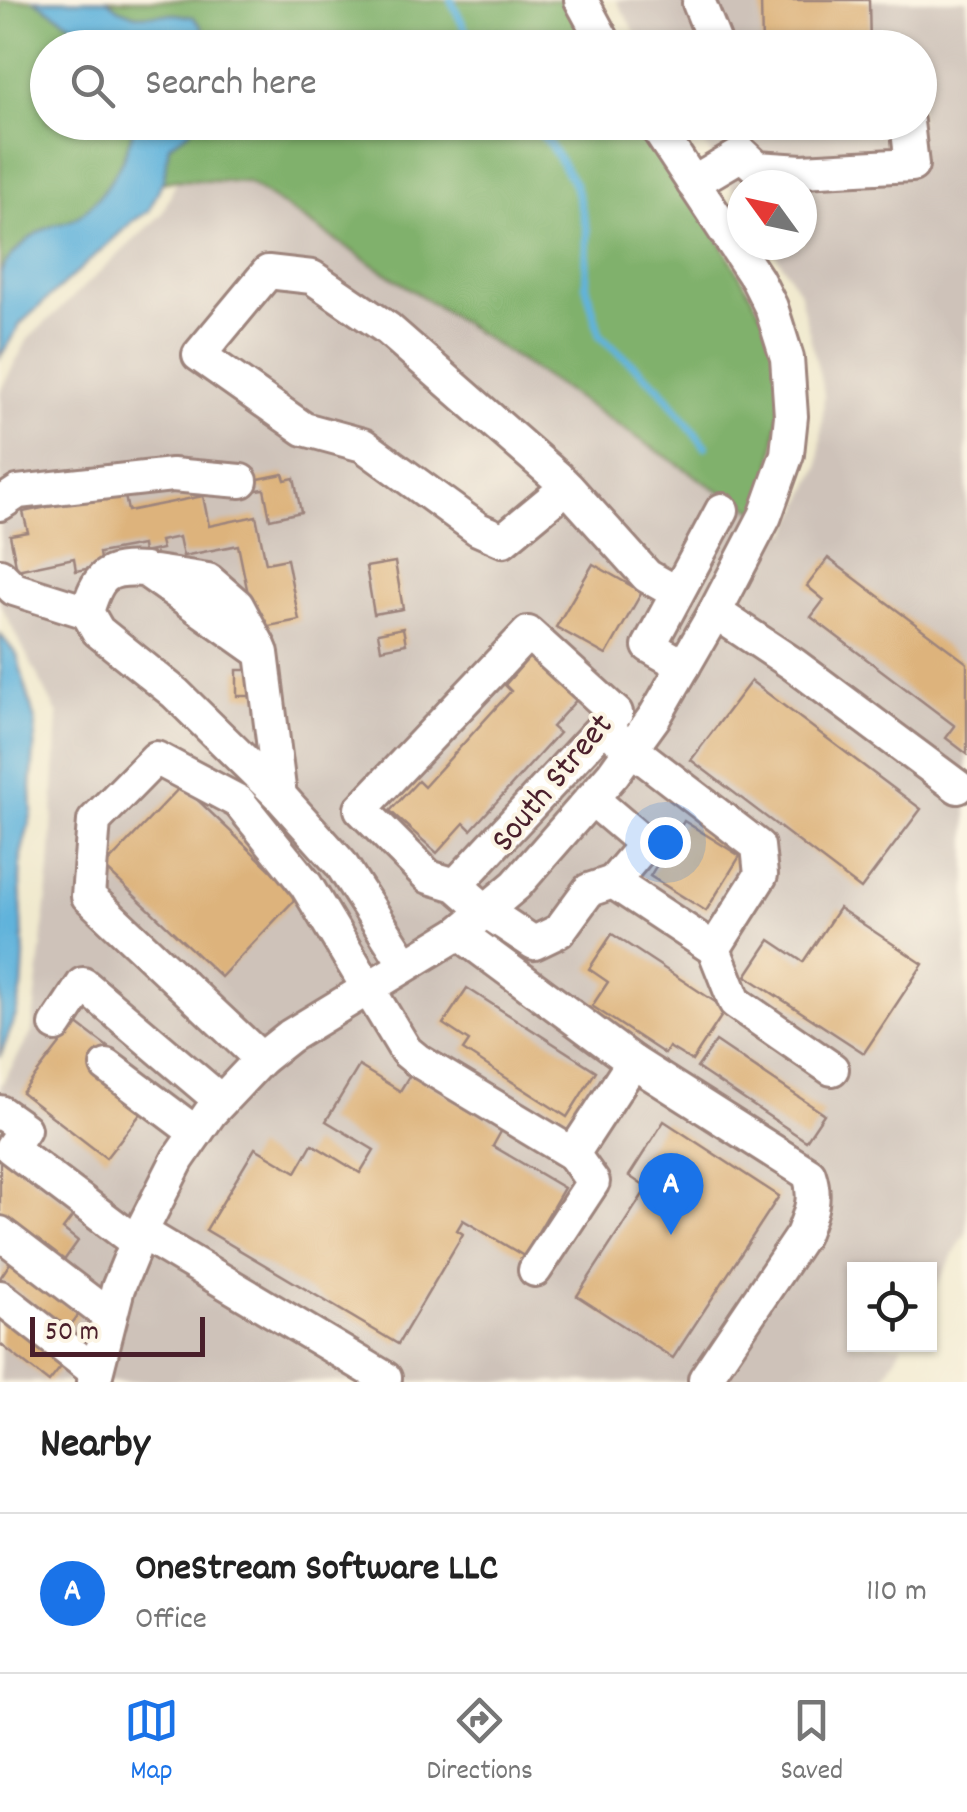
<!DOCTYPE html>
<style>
:root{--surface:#fff;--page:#f2f2f2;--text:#222;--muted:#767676;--line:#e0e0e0;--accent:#1a73e8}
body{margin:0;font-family:Dekko,sans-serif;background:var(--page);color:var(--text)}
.controls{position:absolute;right:30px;bottom:30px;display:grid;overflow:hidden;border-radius:0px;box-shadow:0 2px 8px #0004}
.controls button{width:90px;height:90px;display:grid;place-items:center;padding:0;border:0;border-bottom:2px solid var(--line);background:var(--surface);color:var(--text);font:50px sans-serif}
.compass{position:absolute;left:727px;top:170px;width:90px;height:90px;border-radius:50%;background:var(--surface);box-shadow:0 2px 8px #0004;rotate:303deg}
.scale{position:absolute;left:30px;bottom:25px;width:175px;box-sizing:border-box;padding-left:10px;border:5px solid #4a1f2b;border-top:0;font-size:28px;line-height:35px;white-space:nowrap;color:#4a1f2b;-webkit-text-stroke:8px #fcf5e5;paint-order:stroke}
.you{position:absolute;left:665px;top:842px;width:35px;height:35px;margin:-25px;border:8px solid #fff;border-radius:50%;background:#1a73e8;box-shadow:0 0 0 15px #1a73e833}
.badge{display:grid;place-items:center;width:65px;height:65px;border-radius:50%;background:var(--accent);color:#fff;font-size:32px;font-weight:700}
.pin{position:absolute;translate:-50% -82px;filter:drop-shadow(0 2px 5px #0008)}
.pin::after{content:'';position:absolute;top:52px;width:35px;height:30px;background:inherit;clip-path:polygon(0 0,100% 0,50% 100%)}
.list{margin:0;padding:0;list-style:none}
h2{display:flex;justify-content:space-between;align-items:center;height:130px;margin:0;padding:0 40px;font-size:42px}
h2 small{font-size:32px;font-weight:400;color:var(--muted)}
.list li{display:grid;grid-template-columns:65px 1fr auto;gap:30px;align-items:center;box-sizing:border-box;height:160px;padding:0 40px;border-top:2px solid var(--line)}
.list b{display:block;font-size:38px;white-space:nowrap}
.list p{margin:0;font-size:32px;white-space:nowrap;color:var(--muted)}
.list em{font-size:32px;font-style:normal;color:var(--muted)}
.icon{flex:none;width:55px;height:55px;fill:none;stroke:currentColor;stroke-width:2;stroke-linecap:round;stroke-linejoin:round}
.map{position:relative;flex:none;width:967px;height:1382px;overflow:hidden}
.search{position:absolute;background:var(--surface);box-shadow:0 2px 8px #0004;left:30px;right:30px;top:30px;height:110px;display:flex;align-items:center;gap:25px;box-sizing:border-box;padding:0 35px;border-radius:55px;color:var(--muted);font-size:38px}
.sheet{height:290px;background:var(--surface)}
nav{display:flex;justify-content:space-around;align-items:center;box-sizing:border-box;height:140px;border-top:2px solid var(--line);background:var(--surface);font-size:28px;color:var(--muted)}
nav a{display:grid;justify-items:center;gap:5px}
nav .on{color:var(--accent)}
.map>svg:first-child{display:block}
</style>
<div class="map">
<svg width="967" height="1382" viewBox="0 0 967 1382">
<rect width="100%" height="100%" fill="#fcf5e5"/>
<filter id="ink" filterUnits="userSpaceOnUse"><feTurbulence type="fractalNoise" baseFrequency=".01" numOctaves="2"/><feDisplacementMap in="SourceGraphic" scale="20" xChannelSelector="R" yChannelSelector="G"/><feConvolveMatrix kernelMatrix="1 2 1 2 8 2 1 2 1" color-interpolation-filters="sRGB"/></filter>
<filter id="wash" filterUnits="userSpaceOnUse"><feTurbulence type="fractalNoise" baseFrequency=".0048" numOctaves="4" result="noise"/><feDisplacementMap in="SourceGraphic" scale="40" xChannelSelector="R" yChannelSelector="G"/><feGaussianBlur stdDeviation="2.25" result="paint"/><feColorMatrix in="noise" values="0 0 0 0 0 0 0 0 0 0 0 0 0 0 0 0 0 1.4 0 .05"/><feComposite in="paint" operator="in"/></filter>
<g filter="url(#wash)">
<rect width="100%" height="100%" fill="#f0e9ce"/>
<path fill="#cec2b9" d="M616,0H967V1231L930,1298V1270H854V1344L903,1345L882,1382H0V1087L32,1032L50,869L58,715L0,604V391L28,339L162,214L177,180L248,182L711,486L765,516L788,534L819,466L824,394L799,291L770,245H802V185H742V203L690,123L920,122V48L644,47Z"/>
<path fill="#80b16c" stroke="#65684c" stroke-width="2.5" d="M0,0H581L607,47L48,48V122L653,123L787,358L765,516L711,486L247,182L177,180L135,188L0,329Z"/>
<g fill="#60b3db" stroke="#556983" stroke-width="2.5">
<path d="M34,0H107L119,9L136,15L176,14L193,17L202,27L205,47H104L94,38Z"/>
<path d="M134,123H194L190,131L169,145L164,178L149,211L133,221L21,323L0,357C0,340 0,284 1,272C5,259 32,234 45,229C54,224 64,224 74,219C103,201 129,156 134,123Z"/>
<path d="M0,634L17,655L36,725L31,787L32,812L21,855L20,882L24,956L22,988L16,1015L0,1057Z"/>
</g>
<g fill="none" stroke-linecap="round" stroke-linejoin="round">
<g stroke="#60b3db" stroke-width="8">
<path d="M451,0L474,48"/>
<path d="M530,122L549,143L575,185L587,230L586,285L600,336L658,386L705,446"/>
</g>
</g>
<g id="blocks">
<g fill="#ddb37c">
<path d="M761,0H869L870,48H762Z"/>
<path d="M283,474L285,480L294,478L301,512L270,519L264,489L251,491L249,481Z"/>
<path d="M124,491L128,511L203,496L209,526L256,516L266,563L287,559L299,620L264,627L252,613L238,545L183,556L179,537L160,541L162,549L143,553L142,545L99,553L101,566L76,571L74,558L17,570L10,535L28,532L23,512Z"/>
<path d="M828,558L967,663V754L946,738L955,726L811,617L824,600L807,586Z"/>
<path d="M395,562L403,609L374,614L366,567Z"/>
<path d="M593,564L642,592L606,655L556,627Z"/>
<path d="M403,628L406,644L381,649L378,633Z"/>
<path d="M533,653L580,696L552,727L559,733L471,830L464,823L437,853L390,811L418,781L424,787L511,691L505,685Z"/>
<rect x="237" y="670" width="21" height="26"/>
<path d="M751,681L921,809L861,889L691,760Z"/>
<path d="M182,785L298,896L221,977L104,867Z"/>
<path d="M684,821L740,856L706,911L650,876Z"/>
<path d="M839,908L923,964L864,1053L746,976L770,940L803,962Z"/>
<path d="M612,934L726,1009L692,1061L669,1047L665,1054L592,1006L608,982L589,969Z"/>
<path d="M467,988L596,1071L567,1117L463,1050L469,1041L443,1024Z"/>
<path d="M76,1023L117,1054L145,1108L106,1158L22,1093Z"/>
<path d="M716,1041L824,1114L806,1141L697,1068Z"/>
<path d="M359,1066L400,1091L411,1073L503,1128L493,1146L564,1188L524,1256L463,1220L457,1230L463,1234L398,1344L206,1230L255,1148L296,1172L312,1144L360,1173L374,1150L326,1121Z"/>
<path d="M664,1121L779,1196L673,1358L577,1296L647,1188L629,1176Z"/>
<path d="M0,1153L76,1212L63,1229L78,1241L60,1266L0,1220Z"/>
<path d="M17,1253L57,1284L55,1297L79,1314L61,1338L33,1303L0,1278Z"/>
<path d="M0,1306L68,1358L49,1382L0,1344Z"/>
</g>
</g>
</g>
<g filter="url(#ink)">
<use href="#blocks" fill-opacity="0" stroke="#9d847c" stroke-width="2.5"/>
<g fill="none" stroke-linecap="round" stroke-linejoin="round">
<defs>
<g id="minor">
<path d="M581,0L607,48"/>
<path d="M699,3L717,48"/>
<path d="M693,183L742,154L757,168L802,171L912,165L907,122"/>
<path d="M567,487L503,540L478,529L363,445L304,429L199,355L268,272L312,277L388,329L557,477L567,487L647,576L677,593"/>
<path d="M0,504L18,492L172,475L241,481"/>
<path d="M155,572L208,580L237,605L260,648"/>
<path d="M0,575L14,589L87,612"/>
<path d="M715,612L793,664L958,787"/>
<path d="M684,666L649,646L722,510"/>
<path d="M616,737L758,846L761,875L714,949"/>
<path d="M280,796L262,653L145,570C105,567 98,576 87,612L98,631L175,693L280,796L341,864L405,964"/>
<path d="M592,799L645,844L613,882"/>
<path d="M456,885L616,713L528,633L361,809L429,877L456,885L487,912L534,943L559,931L589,890L613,882L714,949L735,1002L832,1069"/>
<path d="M56,1025L83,984L221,1101"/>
<path d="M261,1059L88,896L94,821L156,758L239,802L306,885L406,1051L417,1060L573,1154L633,1062L459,933"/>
<path d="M633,1062L809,1174C817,1198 811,1212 802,1235L705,1379"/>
<path d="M107,1066L196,1133"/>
<path d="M0,1112L24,1129L11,1148L137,1243"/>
<path d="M141,1232L385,1378"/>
<path d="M0,1233L110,1317"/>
<path d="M535,1270L593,1182L573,1154"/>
<path d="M0,1297L96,1372"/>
<path d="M94,1382L118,1288L141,1232L178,1159L210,1113L261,1059L290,1036L459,933L516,885L613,774L655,716L715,612L765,516L787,454L791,416L787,358L771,307L757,279L653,122"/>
</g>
</defs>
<use href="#minor" stroke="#9d847c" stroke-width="38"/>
<use href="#minor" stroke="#fff" stroke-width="32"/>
</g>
</g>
<g text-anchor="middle" stroke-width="8" stroke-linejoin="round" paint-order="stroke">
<g font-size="35" fill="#4a1f2b" stroke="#fcf5e5">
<text transform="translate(550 781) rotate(-50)" y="12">South Street</text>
</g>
</g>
</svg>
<div class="controls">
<button><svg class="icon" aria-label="locate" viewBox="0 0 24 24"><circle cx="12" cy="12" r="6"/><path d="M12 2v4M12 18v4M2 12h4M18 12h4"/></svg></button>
</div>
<svg class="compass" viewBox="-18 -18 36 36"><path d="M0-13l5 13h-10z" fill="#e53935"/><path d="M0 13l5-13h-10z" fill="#767676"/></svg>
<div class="scale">50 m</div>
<div class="you"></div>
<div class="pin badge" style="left:671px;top:1235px">A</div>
<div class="search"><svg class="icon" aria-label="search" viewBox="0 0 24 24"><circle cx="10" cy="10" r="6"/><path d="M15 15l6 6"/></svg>Search here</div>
</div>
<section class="sheet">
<h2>Nearby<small></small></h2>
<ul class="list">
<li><span class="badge">A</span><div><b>OneStream Software LLC</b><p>Office</p></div><em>110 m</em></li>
</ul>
</section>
<nav>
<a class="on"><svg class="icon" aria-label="map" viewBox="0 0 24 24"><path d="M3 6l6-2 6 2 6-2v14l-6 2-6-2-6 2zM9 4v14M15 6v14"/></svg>Map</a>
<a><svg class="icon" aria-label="directions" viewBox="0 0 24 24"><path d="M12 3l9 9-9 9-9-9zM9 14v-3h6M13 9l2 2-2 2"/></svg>Directions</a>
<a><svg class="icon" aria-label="saved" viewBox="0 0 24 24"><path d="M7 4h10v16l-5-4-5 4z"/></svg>Saved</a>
</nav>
